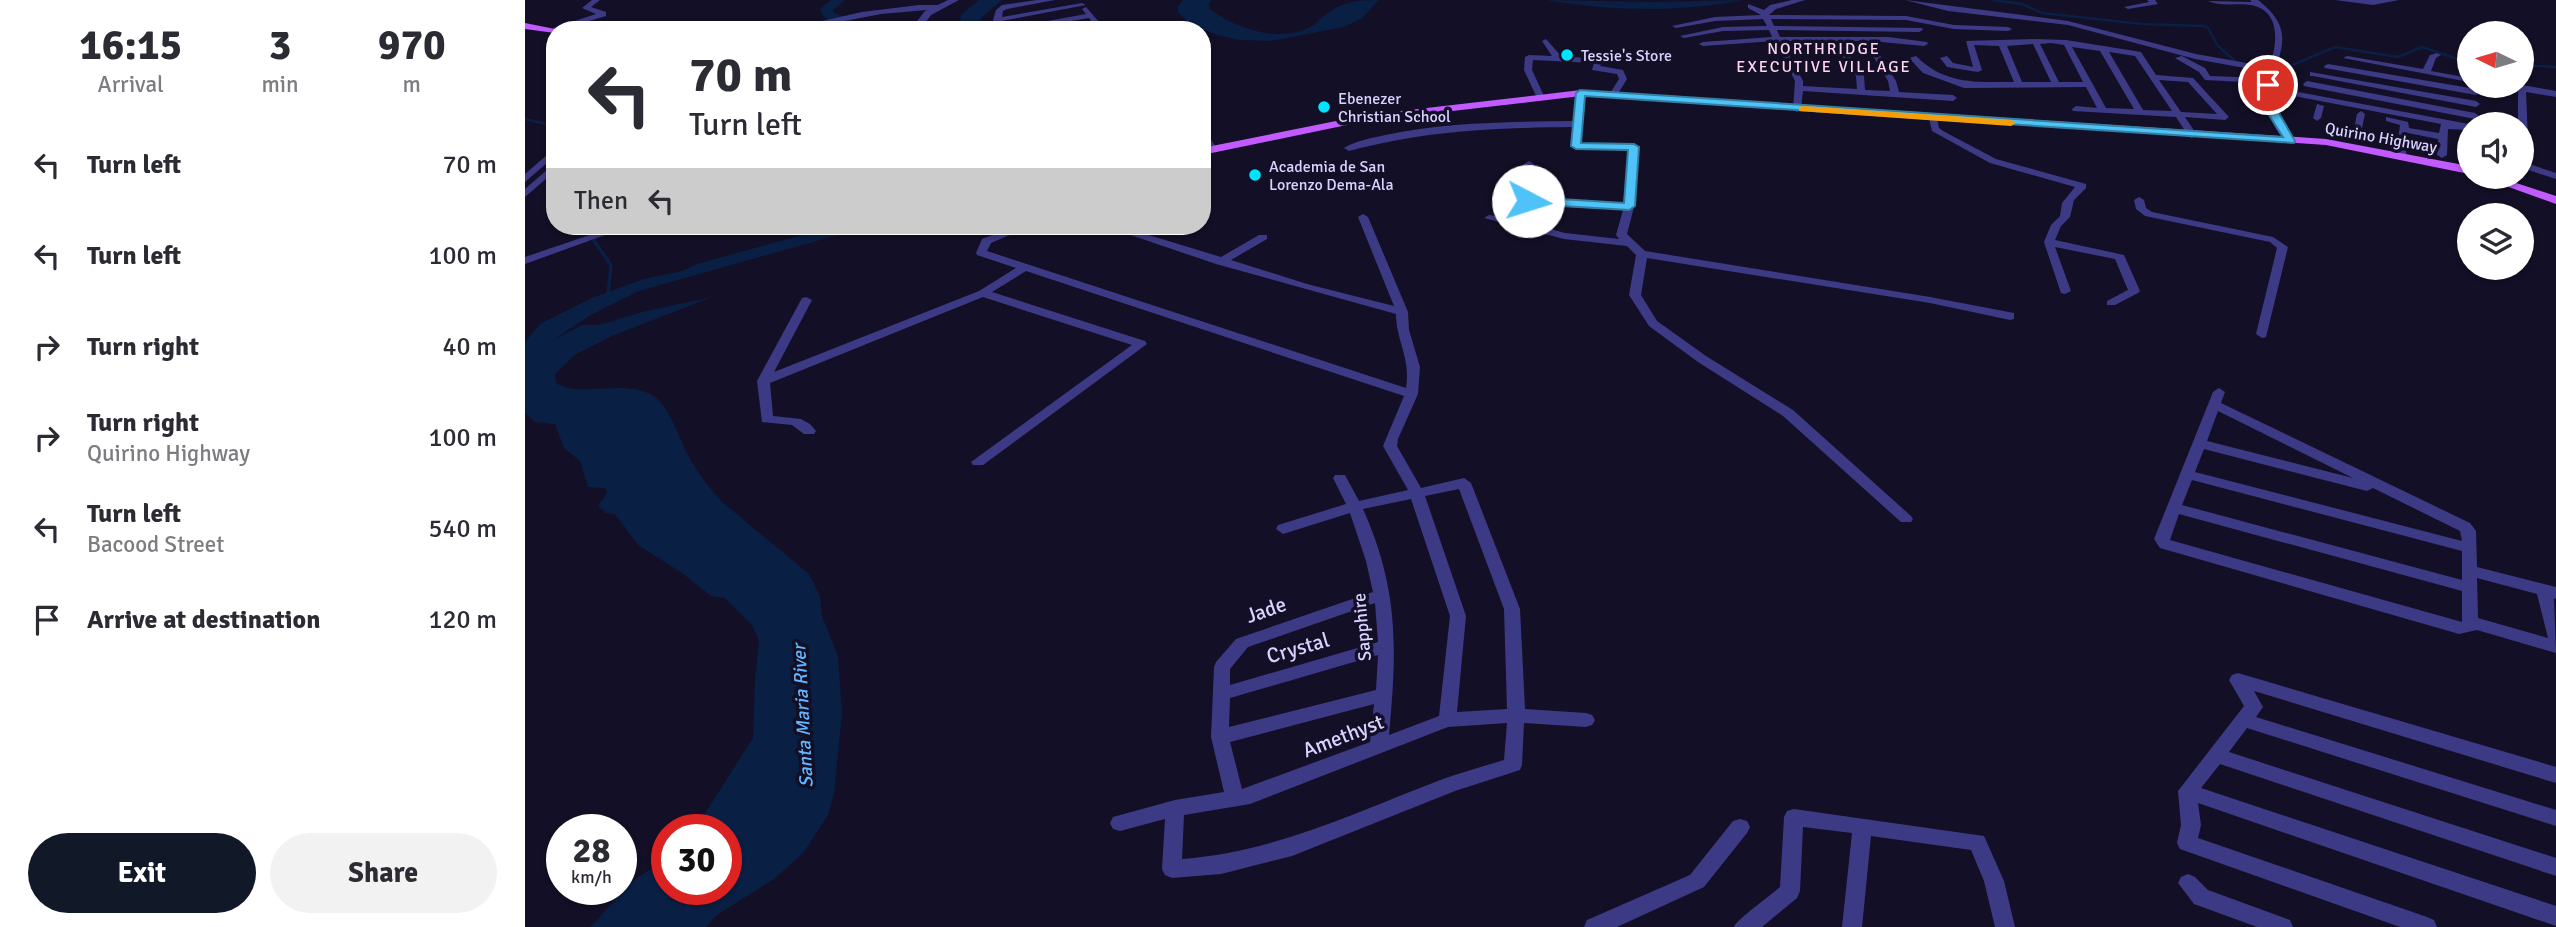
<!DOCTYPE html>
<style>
body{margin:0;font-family:Signika,sans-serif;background:#f2f2f3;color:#2b2b33;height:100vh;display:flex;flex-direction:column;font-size:26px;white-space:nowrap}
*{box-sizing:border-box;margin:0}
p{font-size:23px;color:#7c7c81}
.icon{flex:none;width:38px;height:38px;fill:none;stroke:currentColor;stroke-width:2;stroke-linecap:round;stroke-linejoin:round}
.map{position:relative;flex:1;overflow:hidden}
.drawer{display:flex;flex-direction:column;background:#fff;width:525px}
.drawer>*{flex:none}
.banner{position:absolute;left:21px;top:21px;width:665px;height:214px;border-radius:28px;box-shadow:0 2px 5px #0004;background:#fff;color:#2b2b33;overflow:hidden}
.needle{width:46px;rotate:275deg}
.buttons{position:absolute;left:1932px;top:21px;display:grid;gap:14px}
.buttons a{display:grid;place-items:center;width:77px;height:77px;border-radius:50%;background:#fff;box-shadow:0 2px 5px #0004;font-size:35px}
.speed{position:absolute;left:21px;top:814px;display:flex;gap:14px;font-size:35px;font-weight:700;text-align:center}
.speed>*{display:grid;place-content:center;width:91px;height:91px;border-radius:50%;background:#fff;box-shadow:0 2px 5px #0004;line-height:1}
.speed small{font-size:18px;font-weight:400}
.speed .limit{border:10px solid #d22;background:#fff;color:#111}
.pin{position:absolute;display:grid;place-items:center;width:60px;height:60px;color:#fff;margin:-30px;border:4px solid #fff;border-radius:50%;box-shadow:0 2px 7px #0007}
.me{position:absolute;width:77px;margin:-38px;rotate:95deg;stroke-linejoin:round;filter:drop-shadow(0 0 5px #0008)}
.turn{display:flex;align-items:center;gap:24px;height:147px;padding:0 28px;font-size:32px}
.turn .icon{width:91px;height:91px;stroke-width:2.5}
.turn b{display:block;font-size:49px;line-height:60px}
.then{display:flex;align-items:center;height:66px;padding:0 28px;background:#0003;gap:14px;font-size:26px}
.eta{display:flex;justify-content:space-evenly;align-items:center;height:119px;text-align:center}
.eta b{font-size:42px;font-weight:800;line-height:49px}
.action{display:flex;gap:14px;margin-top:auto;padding:14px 28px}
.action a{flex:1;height:80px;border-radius:42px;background:#111827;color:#fff;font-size:28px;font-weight:800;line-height:80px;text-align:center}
.action a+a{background:#f2f2f3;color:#2b2b33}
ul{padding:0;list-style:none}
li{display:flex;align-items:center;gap:21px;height:91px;padding:0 28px}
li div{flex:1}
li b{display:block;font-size:26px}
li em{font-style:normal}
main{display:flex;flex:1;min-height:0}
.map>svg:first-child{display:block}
.water{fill:#0a1f44}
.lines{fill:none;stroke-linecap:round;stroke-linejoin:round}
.stream-far1{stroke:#0a1f44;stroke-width:2.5}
.stream{stroke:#0a1f44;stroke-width:3.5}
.river{fill:#0a1f44;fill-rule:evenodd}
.minor{fill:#3d3a85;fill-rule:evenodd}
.tertiary{fill:#3d3a85;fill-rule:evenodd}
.primary{fill:#c25bff;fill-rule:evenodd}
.route{fill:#4fc3f7;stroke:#337fa1;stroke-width:2}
.slow{fill:#f59e0b}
.poi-dot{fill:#00e5ff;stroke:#130f26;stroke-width:2.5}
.labels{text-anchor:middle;stroke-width:7;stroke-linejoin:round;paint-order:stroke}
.far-neighbourhood-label{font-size:16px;letter-spacing:2px;fill:#ffd6f0;stroke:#130f26}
.far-poi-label{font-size:16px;fill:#d9d4ff;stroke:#130f26;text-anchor:start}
.far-street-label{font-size:16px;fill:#d9d4ff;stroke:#130f26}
.street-label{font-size:18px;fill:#d9d4ff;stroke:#130f26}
.water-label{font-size:19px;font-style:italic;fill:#62b6ff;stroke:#130f26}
.near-street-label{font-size:21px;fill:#d9d4ff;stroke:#130f26}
</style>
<main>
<section class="drawer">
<div class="eta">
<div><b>16:15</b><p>Arrival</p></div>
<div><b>3</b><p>min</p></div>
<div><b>970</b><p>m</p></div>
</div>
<ul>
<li><svg class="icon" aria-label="left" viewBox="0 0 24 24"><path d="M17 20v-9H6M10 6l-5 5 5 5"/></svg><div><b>Turn left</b></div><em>70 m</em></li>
<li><svg class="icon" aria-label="left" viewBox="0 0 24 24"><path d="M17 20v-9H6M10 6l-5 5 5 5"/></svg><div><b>Turn left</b></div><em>100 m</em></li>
<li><svg class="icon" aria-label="right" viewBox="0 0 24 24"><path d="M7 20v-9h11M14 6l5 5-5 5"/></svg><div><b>Turn right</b></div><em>40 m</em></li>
<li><svg class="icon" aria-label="right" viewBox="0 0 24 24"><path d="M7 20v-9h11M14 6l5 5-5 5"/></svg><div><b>Turn right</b><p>Quirino Highway</p></div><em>100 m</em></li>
<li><svg class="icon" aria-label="left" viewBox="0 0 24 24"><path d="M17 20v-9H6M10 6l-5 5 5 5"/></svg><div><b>Turn left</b><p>Bacood Street</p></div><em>540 m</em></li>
<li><svg class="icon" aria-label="arrive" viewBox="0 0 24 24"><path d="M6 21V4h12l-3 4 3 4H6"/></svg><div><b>Arrive at destination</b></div><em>120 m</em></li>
</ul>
<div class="action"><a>Exit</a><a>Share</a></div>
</section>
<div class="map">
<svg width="2031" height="927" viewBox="0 0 2031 927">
<rect width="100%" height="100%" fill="#130f26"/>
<path class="water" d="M477,0L456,18L455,30H434L436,15L454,0Z
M658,0H687L684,3L685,9C711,29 755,44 787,26C792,24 791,22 795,19C816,2 828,0 854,0L837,18L819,27L746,41L715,40L692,35L664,23L653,12V6Z
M1021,0L1128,2L1218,0C1154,13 1085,11 1021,0Z
M299,226H345L114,291L64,316L28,340L57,325H74L117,312L187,297L87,336L51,354L30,374L31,383C57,399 101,377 130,397C146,408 156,445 167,462C175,476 185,489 196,501L284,574L295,596L297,616L313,656L317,714L309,793L303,815L279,852L249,879L192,915L181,927H65C94,900 101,875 142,864V889H201V830L170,829L228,738L230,678L234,641L227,625L200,598L186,596L157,573L113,545L90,514L81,513L73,506L82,493L80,488L63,487L55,461L39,448L30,424L10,422L0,413V342L15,324L67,298L118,279L157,271L172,264L291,231Z"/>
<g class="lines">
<path class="stream-far1" d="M1468,0L1497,4L1517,13L1617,24L1679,26L1683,28L1693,46L1711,62
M1997,65L2031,67
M1747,67L1765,66L1810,47L1873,57L1897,47L1944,63
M0,119L30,126"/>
<path class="stream" d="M71,226L69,241L86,265L83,295"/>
<path class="river" d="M306,0H320L308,10L309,13L329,21L334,30C321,30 299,23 295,9Z"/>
<path class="minor" d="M67,0H75L66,7L81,12V16L28,32V28L71,14L57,8Z
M512,0H530L482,9L478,11L477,17L557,3L561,5L477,21L479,25L475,27L468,20L471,10L477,5Z
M1267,0H1280L1251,9L1244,15L1381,16L1429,25L1483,27L1487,29L1483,31L1429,29L1381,20L1246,19L1249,26L1397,28L1398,30L1394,32L1252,30L1255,37H1363L1402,42L1403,44L1399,46L1346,41L1371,81L1374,92L1428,95L1432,98L1428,101L1278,91L1276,109L1272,112L1268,109L1270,81L1250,41L1178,46L1174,44L1178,42L1247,37L1244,30L1198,31L1159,38L1155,36L1198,27L1242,26L1238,19L1190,21L1151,28L1147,26L1190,17L1236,15L1223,8V4L1239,10L1245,5ZM1257,41H1307L1331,76L1332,89L1278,86V81ZM1315,41H1339L1363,81L1365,91L1340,90L1339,76Z
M1380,0L1543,21L1671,54L1744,67C1751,49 1757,17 1733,7C1718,1 1698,8 1683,1L1727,2L1725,0H1733C1772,31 1754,48 1747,87L1944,124V130L1923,129L1922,155L1917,158L1912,155L1913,139L1883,133L1881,155L1876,158L1871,155L1875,125L1861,121V117L1883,122L1884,128L1914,133L1916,124L1748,92L1754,115L1770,141L1765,144C1748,134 1739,103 1739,83L1680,80L1674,72L1650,58L1657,56L1680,68L1685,76L1740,78L1742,72L1670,59L1543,25L1423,11Z
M1622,0H1630L1633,4L1603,9L1599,7L1624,2Z
M1810,0H1874L1848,5Z
M394,5H413L417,7L413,9L356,14L273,30H257L337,12Z
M561,7L581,30H550L569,25L564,18L493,30H473L561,14L557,9Z
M1021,39L1036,56L1074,59L1078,61L1075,66L1098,70L1102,79L1091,97L1084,95L1094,79L1092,74L1067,70L1069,63L1008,60L1007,70L1019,96L1012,98L999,70L1000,57L1004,55L1027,56L1017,41Z
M1510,39L1541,40L1616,52L1631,75L1668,78L1704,117L1700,120L1660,117L1672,135L1667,138L1664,137L1651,117L1548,111L1547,109L1551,106L1572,108L1561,87L1439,88L1398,73L1384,58L1391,56C1420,85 1451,82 1489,82L1474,46L1449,45L1457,70L1453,72L1422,67L1415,58L1422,56L1428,63L1448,67L1441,41ZM1526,43L1539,45L1558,82H1534L1515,44ZM1508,44L1526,82H1497L1482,46ZM1547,47L1575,51L1609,109L1581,108ZM1584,52L1610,56L1647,111L1618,110ZM1634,80L1663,82L1692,114L1656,112Z
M1912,53L1916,55L1911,58L1906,71L1944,78V82L1818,58L1822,56L1898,69L1905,55Z
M1803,64L1951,89L1955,92L1951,95L1800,68L1799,66Z
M1785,72L1951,101L1955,104L1951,107L1788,76H1785Z
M1782,81L1950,113L1954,116L1950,119L1779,86L1778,84Z
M1997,85L2031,91V97L2001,92L2004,164L2031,173V179L1997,168V124H1993V90L1978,86Z
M1056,90L1060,93L1056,143L1109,144L1114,147L1109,207L1102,234L1120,251L1405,297L1489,313V319L1485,320L1405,303L1122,258L1116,295L1132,321L1181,356L1268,410L1386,516L1388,519L1386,522H1376L1258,416L1173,362L1124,326L1104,295L1111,255L1102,246L1039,239L959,218L964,215L984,218L998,202L999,164L1004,161L1009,164L1008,199L1099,204L1104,150L1048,148V127C969,128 901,130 824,151L819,148C830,141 847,138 860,135C922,122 986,122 1049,121L1052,93ZM1006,205L1098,210L1091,235L1094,239L1040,233L994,220Z
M1792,104L1799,106L1796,118L1792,121L1788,118Z
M1836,111L1840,114L1835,137L1827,139L1832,114Z
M1408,115L1412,118L1414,128L1418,131L1471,159L1561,184V188L1549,200L1545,217L1536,226L1530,240L1599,255L1615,291L1613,293L1590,305H1582V301L1603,290L1590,259L1530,247L1546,291L1540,294L1536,293L1519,242L1526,225L1535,216L1537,203L1550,187L1465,163L1407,131L1404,118Z
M677,130L680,131L693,150L691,152L683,150L677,141Z
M30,148V156L0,182V174Z
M30,163V171L0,197V189Z
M1614,197L1619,200L1621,208L1627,212L1748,237L1763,247L1741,337L1737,338L1731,334L1752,248L1745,242L1620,216L1611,209L1609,200Z
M838,214L843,217L883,312L884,330L895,367L893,394L873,439L872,446L896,488L939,478L946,483L995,609L1000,709L1061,713L1067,715L1070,720L1067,725L1061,727L999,723L997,765L995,770L930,791L767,856L696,874L647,878L640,875L637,869L640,819L595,831L588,829L585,823L588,817L650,800L699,792L686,737L689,667L691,662L711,639L848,592L841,561L825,513L758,534L751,529L753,525L821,504L808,478L810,475H820L834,501L883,490L858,446L879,396L501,271L467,292L620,341L622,344L458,465H448L446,462L607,345L458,297L245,383L248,416L276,419L285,424L291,431L289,434H279L267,425L237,422L232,381L277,298L281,297L287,300L249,372L454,291L491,268L452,255L451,253L457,239L491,226H505L466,243L462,251L881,388C886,357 871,341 871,314L691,264L579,226H594L696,257L734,235H742V239L706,260L782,284L869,306L833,217ZM934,489L979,609L982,709L932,712L941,616L900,496ZM886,499L925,616L914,716L864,735C872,649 874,590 838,509ZM850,603L853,642L705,685V669L723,647ZM853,655L851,690L704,727L705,698ZM849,704L845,742L717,789L705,742ZM982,723L979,760C959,766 938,772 918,779C831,812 751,852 657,859L659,815L725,804L923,727Z
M91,226H105L0,264V257Z
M1694,388L1700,392L1696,403L1945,523L1951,531L1952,567L2031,587V599L2029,598L2031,653L1952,630L1934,634L1635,548L1629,539L1688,392ZM1693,411L1828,478L1682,441ZM1679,449L1842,491L1848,488L1935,531L1937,541L1670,472ZM1667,480L1937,551V580L1657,505ZM1654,514L1937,591V622L1645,540ZM1952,578L2012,594L2023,638L1953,618Z
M1713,673L2031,767V783L1729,691L1738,707L1731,717L2031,810V826L1722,728L1704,752L2031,858V876L1695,764L1676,788L2031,906V926L1673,803L1676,825L1673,838L1902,917L1909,920L1912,927H1875L1655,849L1652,843L1656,825L1653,791L1719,706L1704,680L1707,675Z
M1269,809L1459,836L1479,881L1490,927H1470L1459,881L1446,850L1346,836L1337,927H1317L1327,833L1278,827L1275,891L1272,898L1237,927H1209C1212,919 1245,896 1255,887L1259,817L1262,811Z
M1215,819L1222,821L1225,827L1222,833L1179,887L1092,927H1059L1062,920L1165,875L1208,821Z
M1663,874L1670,877L1683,890L1765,920L1768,927H1732L1669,904L1653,883L1656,877Z"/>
<path class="tertiary" d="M423,0H434L406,15L395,30H385L400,11Z"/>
<path class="primary" d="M0,23L35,30H30V33L0,29Z
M1056,90L1801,139L1944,166V174L1801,145L1056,96L841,121L677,155V148L841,115Z
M1956,177H1973L2031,196V204Z"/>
</g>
<path class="route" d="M1743,82L1748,85L1755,115L1770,141L1769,143L1060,96L1056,143L1109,144L1114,147L1110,206L1104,210L1003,204L997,201L1003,197L1099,203L1103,150L1051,149L1046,146L1051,93L1055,90L1758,137L1744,115L1738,85Z"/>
<path class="slow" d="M1278,106L1486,120L1491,123L1486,126L1274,111V107Z"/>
<g class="poi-dot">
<circle cx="1042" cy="55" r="7"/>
<circle cx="799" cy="107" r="7"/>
<circle cx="730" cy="175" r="7"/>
</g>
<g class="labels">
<g class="far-neighbourhood-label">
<text x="1299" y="54">NORTHRIDGE<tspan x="1299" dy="18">EXECUTIVE VILLAGE</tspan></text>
</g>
<g class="far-poi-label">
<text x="1056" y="61">Tessie's Store</text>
<text x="813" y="104">Ebenezer<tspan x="813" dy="18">Christian School</tspan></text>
<text x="744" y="172">Academia de San<tspan x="744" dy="18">Lorenzo Dema-Ala</tspan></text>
</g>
<g class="far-street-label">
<text transform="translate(1856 137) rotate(10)" y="6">Quirino Highway</text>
</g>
<g class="street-label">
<text transform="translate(837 627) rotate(-95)" y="6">Sapphire</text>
</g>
<g class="water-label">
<text transform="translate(277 716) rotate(-93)" y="7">Santa Maria River</text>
</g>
<g class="near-street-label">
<text transform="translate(741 610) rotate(-19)" y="7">Jade</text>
<text transform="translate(773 648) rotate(-16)" y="7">Crystal</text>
<text transform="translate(818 736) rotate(-21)" y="7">Amethyst</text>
</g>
</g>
</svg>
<div class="buttons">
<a><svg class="needle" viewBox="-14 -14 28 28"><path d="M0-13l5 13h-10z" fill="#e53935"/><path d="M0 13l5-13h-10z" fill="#7c7c81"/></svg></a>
<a><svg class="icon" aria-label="sound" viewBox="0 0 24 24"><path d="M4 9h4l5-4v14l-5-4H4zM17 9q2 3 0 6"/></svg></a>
<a><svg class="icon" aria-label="layers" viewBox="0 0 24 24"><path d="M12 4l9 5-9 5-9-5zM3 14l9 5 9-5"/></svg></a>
</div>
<div class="speed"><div>28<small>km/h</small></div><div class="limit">30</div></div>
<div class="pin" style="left:1743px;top:85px;background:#d93025"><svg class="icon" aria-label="arrive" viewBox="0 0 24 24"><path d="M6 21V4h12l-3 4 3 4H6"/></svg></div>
<svg class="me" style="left:1003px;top:201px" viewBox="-20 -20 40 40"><circle r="19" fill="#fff"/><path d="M0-13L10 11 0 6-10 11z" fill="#4fc3f7"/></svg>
<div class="banner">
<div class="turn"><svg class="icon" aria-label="left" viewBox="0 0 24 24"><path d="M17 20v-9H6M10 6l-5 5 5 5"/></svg><div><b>70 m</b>Turn left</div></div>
<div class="then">Then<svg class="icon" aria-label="left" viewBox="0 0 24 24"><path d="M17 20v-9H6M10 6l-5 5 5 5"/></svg></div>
</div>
</div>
</main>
